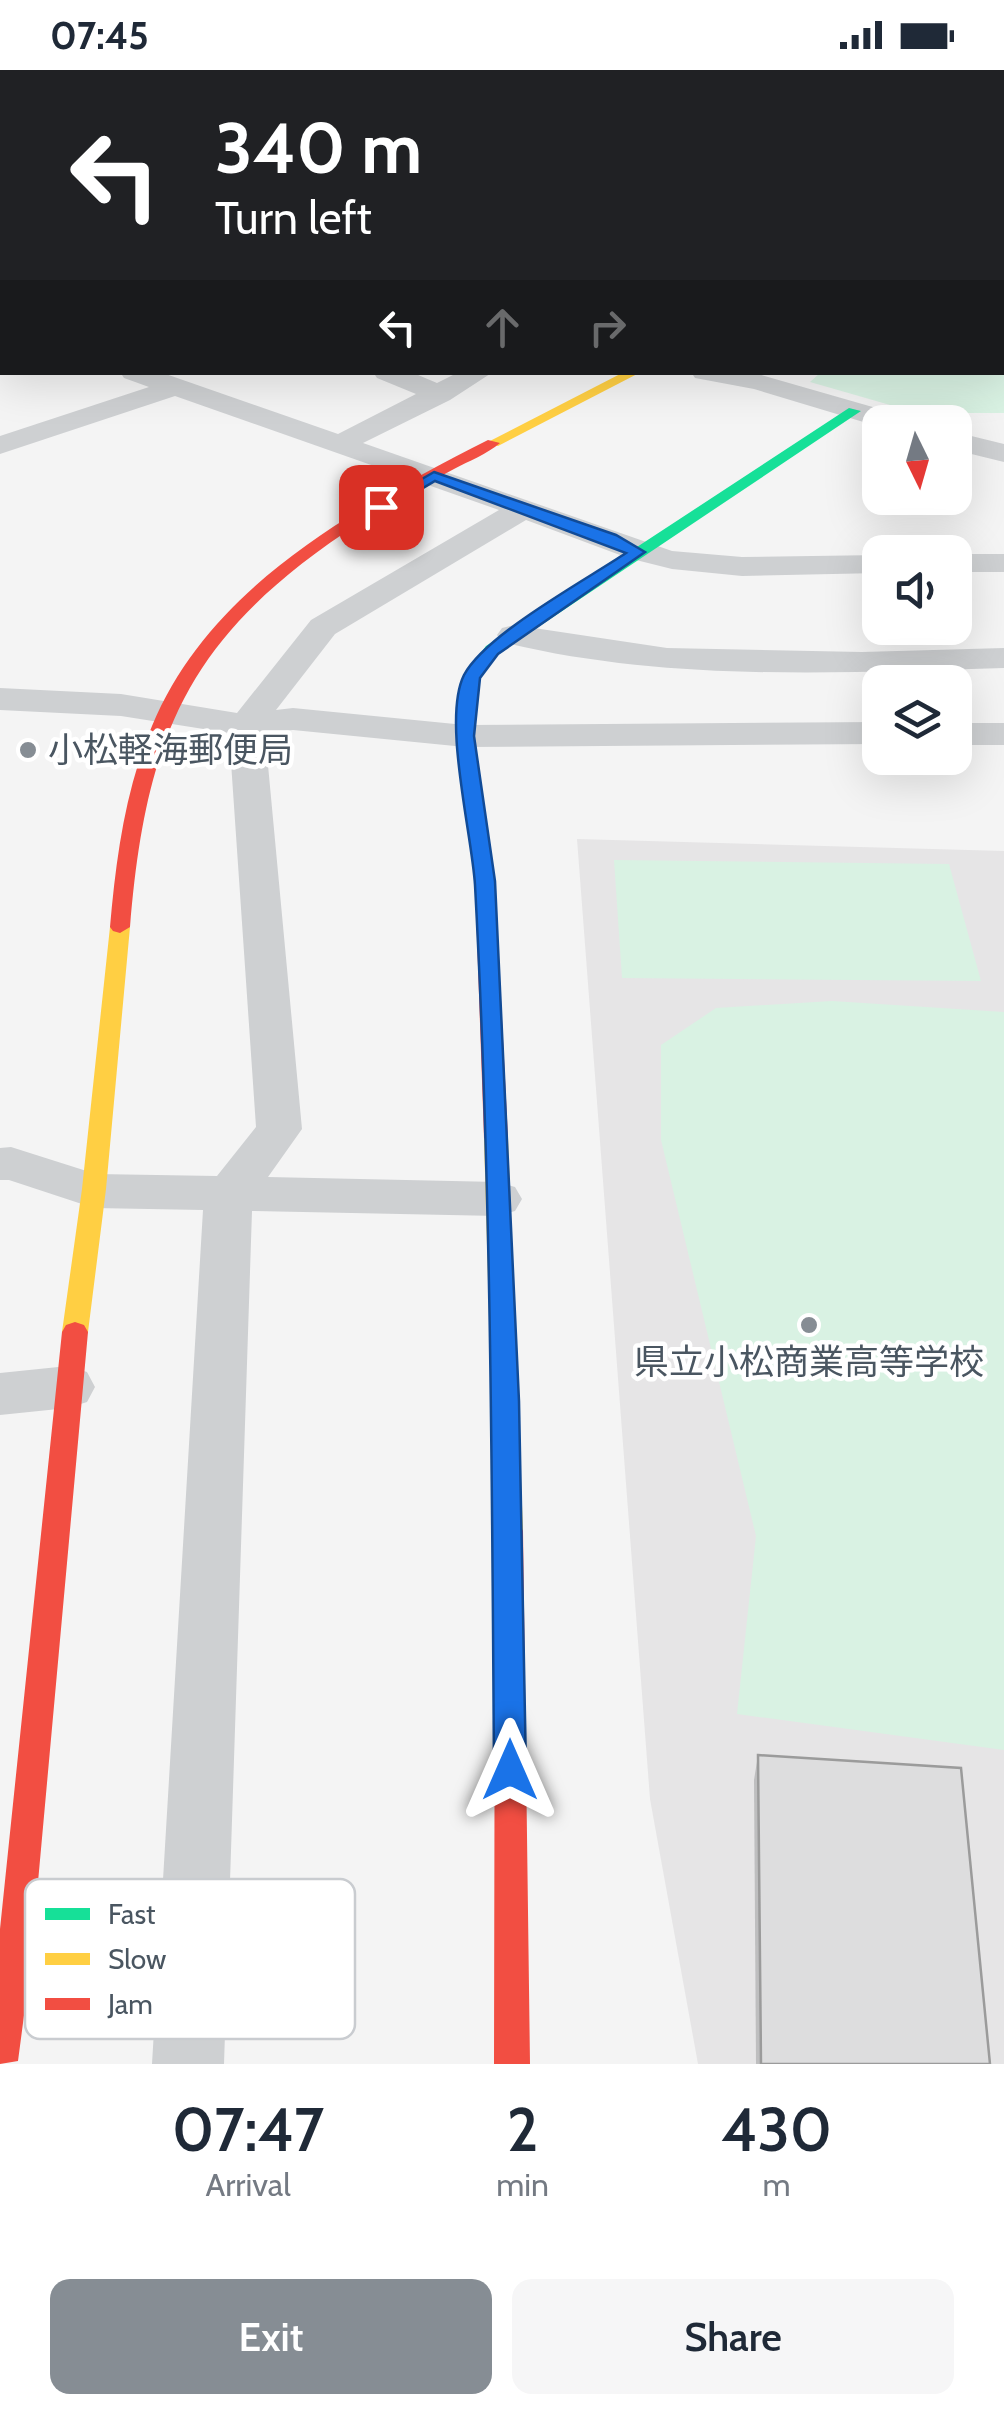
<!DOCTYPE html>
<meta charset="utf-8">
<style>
body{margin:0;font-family:Cabin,"Noto Sans JP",sans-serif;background:#f6f6f7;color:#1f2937;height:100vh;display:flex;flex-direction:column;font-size:38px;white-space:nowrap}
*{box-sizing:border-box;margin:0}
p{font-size:32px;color:#747a83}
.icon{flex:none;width:55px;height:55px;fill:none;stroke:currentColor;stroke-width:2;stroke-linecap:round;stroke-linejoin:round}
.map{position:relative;height:1994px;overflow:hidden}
.panel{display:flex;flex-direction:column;background:#fff;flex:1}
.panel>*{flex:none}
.guide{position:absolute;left:0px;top:0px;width:1005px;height:305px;box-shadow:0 10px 40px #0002;background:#202124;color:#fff;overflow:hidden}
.needle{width:65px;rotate:175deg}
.controls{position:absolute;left:862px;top:335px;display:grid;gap:20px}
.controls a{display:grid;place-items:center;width:110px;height:110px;border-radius:20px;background:#fff;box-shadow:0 10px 40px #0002;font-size:50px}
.pin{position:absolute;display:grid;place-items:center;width:85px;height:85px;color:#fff;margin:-42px;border-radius:20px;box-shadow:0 5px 15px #0006}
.me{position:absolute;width:110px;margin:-55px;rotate:0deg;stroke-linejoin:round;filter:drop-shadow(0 0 8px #0008)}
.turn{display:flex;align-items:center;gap:35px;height:210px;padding:0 50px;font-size:45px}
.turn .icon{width:130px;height:130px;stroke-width:2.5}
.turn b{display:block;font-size:70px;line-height:85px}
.lanes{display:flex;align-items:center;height:95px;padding:0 50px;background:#0003;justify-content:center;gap:50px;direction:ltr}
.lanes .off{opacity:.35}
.eta{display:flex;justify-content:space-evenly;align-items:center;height:170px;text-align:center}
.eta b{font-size:60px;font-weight:600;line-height:70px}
.action{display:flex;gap:20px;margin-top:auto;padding:20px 50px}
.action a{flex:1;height:115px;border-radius:20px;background:#868d94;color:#fff;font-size:40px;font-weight:600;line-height:115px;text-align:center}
.action a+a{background:#f6f6f7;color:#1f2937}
.status{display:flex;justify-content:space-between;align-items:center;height:70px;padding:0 50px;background:#fff;direction:ltr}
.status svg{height:28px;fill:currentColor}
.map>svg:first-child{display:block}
.education{fill:#e6e5e6}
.green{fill:#d9f2e3}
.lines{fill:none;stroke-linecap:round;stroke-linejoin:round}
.street{fill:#ced0d2;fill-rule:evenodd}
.fast{fill:#16e098;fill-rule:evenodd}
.slow{fill:#ffcf43;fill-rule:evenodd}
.jam{fill:#f24e42;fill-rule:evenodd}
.wall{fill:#bebebf}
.building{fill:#ddddde;stroke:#9b9b9b;stroke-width:2.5}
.route{fill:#1a73e8;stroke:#114b97;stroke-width:2.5}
.poi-dot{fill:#868d94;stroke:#fff;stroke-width:4}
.labels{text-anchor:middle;stroke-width:9;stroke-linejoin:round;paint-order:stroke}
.poi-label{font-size:35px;fill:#4a5661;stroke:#fff;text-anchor:start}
.key{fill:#fff;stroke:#c9ccd0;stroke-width:2.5}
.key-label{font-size:28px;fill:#4a5661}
</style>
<div class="status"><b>07:45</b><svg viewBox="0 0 49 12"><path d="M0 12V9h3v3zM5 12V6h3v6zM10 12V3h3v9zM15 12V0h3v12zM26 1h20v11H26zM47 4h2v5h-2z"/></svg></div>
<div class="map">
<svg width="1004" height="1994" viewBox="0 0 1004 1994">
<rect width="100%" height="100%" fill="#f4f4f4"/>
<path class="education" d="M577,769L1004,781V1994H698L650,1729Z"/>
<path class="green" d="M786,0H1004V343H918L810,312L820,303L1002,302V2Z
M614,790L949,794L981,911L622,908Z
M832,931L1004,942V1680L737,1644L756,1466L661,1070V975L716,938Z"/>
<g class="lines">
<path class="street" d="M505,0H542L543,2H506Z
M0,127L2,128V144L0,143Z
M0,188H2V202H0Z
M0,249L2,250V266L0,265Z
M120,302H160L338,364L416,324L377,308L373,302H411L437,313L459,302H493L450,330L363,373L672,481L742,487L880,485V503L742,506L672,499L628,488L526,450L335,564L276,640L293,638L465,655L880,652V674L465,677L293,660L265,663L302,1059L268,1107L498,1112L515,1117L522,1129L515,1141L498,1146L252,1141L224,1994H152L203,1140L94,1138L9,1110H0V1078L11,1077L96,1104L217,1106L256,1057L229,663L121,646L0,640V618L121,624L237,643L311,550L499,440L175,326L0,384V366L149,317L124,308Z
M691,302L758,304L904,346L908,352H880V357L754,319L695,308Z
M955,362L1004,374V392L955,380Z
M955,484H1004V502H955Z
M514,555L667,578L862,582L1004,578V598C838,603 665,612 502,572L497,565L502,558Z
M955,653H1004V675H955Z
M68,1296L87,1302L95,1317L87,1332L68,1338L0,1345V1303Z"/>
<path class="fast" d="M849,338L861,341L498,584L486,600H474L471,596L486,576Z"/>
<path class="slow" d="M624,302H641L498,376L486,373Z
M120,851L130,857L106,1119L88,1262L84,1269L75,1272L66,1269L62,1262L82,1119L110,857Z
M496,1060L508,1068L523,1461L519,1469L509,1473L499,1469L495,1461L484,1068Z"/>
<path class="jam" d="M0,52H2V58H0Z
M0,151H2V157H0Z
M488,370L500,373C487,384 469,391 454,399C422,416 391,433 361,452C191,562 146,660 130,857L120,863L113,861L110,857C116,789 125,720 152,656C211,514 359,436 488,370Z
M480,591L489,596L480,608L474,666L495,811L508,1068L496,1076L484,1068L475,811L456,666L462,608L474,592Z
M75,1252L84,1255L88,1262L30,1900L18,1991L0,1994V1859L62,1262L66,1255Z
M509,1449L519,1453L523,1461L530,1994H494L495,1461L499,1453Z"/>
</g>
<path class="wall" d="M758,1685L990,1994H756L754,1710Z"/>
<path class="building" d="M758,1685L961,1698L990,1994H761Z"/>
<path class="route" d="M434,402L616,465L645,482L498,584L480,608L474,666L495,811L519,1331L526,1700L521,1711L510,1715L499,1711L494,1700C492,1405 491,1110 475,815C472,764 442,649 464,605C486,564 584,511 626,483L435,411L386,440L373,437Z"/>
<g class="poi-dot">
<circle cx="28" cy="680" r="10"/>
<circle cx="809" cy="1255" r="10"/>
</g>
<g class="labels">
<g class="poi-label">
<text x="48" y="692">小松軽海郵便局</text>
<text x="809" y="1304" text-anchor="middle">県立小松商業高等学校</text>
</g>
</g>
<rect x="25" y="1809" width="330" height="160" rx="15" class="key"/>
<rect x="45" y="1838" width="45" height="12" fill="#16e098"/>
<rect x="45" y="1883" width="45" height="12" fill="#ffcf43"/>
<rect x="45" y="1928" width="45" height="12" fill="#f24e42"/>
<g class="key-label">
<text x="108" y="1854">Fast</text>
<text x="108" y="1899">Slow</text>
<text x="108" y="1944">Jam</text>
</g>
</svg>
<div class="controls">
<a><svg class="needle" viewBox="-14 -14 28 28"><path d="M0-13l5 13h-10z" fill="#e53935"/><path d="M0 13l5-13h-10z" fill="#747a83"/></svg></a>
<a><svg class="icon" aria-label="sound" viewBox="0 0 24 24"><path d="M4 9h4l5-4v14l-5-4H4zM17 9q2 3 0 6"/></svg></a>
<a><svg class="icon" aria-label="layers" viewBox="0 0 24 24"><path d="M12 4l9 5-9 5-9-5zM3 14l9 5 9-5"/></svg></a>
</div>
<div class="pin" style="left:381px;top:437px;background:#d93025"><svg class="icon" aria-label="arrive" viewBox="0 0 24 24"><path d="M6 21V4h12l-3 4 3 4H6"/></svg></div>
<svg class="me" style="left:510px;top:1700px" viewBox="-20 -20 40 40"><path d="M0-17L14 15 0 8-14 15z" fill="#1a73e8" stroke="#fff" stroke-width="4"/></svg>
<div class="guide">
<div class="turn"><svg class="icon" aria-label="left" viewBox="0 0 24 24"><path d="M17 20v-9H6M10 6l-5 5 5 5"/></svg><div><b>340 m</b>Turn left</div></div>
<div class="lanes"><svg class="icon" aria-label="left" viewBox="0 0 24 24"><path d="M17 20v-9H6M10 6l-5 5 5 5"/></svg><svg class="icon off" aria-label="ahead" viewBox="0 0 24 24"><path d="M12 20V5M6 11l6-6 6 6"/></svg><svg class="icon off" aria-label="right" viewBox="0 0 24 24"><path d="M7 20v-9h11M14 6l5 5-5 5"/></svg></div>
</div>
</div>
<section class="panel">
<div class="eta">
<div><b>07:47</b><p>Arrival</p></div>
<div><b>2</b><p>min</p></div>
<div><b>430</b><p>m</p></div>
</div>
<div class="action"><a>Exit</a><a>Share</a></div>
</section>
